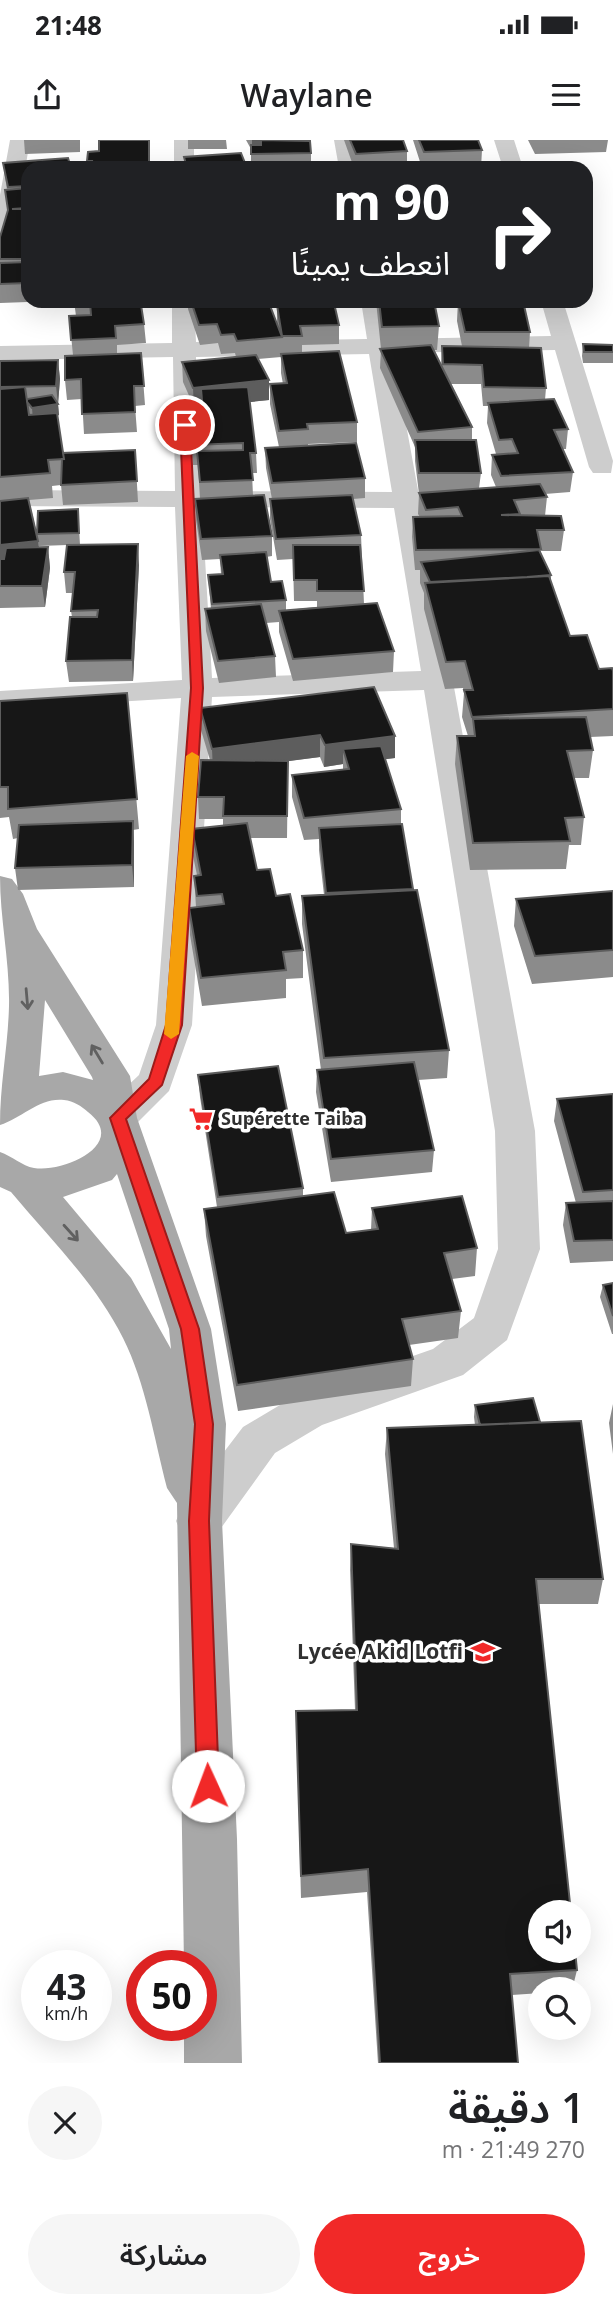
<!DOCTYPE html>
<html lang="ar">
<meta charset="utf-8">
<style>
body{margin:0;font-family:"Open Sans","Noto Sans Arabic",sans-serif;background:#f6f6f6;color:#202124;direction:rtl;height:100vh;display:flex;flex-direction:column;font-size:26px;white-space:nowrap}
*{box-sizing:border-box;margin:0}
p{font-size:23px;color:#757577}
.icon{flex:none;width:38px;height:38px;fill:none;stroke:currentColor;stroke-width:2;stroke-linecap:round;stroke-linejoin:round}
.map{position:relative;height:1923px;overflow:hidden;direction:ltr}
.details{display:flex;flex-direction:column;background:#fff;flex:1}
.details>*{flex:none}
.guide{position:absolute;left:21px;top:21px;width:572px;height:147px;border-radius:21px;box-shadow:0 7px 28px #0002;direction:rtl;background:#202124;color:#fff;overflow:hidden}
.fabs{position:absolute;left:528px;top:1760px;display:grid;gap:14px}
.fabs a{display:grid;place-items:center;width:63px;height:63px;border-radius:50%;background:#fff;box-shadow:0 7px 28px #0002;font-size:35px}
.speed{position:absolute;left:21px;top:1810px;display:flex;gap:14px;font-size:35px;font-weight:700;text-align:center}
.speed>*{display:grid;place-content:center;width:91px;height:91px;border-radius:50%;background:#fff;box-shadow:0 7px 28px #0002;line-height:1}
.speed small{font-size:18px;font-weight:400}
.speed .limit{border:10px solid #d22;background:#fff;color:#111}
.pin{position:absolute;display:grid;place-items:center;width:60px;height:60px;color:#fff;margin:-30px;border:4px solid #fff;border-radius:50%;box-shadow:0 2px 7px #0007}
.me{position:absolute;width:77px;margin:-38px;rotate:358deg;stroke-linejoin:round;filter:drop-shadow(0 0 5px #0008)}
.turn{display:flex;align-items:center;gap:24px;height:147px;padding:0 28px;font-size:32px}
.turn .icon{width:91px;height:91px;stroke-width:2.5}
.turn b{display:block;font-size:49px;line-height:60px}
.round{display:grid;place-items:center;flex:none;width:74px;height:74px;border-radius:37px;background:#f6f6f6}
.overview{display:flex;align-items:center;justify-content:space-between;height:119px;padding:0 28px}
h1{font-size:42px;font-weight:600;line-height:52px}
.button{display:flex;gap:14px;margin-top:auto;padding:14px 28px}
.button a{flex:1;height:80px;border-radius:42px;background:#f12928;color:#fff;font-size:28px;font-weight:600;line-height:80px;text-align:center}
.button a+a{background:#f6f6f6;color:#202124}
.status{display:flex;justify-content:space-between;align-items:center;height:49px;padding:0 35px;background:#fff;direction:ltr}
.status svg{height:19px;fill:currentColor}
header{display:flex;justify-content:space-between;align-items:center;height:91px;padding:0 28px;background:#fff;font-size:32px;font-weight:600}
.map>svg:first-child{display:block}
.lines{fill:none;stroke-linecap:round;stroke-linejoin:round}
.minor{fill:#cdcdcd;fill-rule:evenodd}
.major{fill:#a8a8a8;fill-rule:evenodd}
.wall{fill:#8b8b8b;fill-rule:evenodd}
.shaded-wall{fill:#5d5d5d}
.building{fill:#171717;stroke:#5d5d5d;stroke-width:2}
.oneway{stroke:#606060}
.route{fill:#f12928;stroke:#9d1b1a;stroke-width:2}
.slow{fill:#f59e0b}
.labels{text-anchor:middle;stroke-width:7;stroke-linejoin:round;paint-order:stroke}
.poi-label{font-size:18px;font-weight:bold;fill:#303030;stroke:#fff;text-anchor:start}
.near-poi-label{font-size:21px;font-weight:bold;fill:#303030;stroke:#fff;text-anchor:end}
</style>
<div class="status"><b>21:48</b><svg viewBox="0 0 49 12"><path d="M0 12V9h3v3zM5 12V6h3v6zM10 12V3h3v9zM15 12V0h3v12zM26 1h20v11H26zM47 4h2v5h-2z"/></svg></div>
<header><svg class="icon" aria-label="menu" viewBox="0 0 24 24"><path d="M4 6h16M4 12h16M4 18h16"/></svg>Waylane<svg class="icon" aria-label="share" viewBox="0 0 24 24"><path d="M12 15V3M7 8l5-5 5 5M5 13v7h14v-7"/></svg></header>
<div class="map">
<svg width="613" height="1923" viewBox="0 0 613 1923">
<rect width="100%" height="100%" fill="#fff"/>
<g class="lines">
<path class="minor" d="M10,0H30L11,114L0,121V55Z
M174,0H194V28H174Z
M334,0H354L359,28H339Z
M494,0H514L523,28H503Z
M172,161H194L196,202L367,199L361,161H383L390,199L551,196L541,161H563L613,321L611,333H593L589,327L555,210L393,213L535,991L540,1109L507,1200L463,1235L322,1285L275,1313L216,1395L199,1401L182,1395L176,1381L182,1367L243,1287L290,1259L433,1209L474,1178L498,1109L495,991L424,550L212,557L192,885L169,951L132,988L118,992L104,988L99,978L104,968L139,935L156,885L181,558L0,569V551L182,540L175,367L0,366V350L175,351L173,217L0,220V206L172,203ZM369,214L392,352L201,351L196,217ZM202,367L394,368L421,531L212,538Z"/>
<path class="major" d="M0,736L12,739L23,754L37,789L130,936L137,978L211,1189L226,1284L222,1381L237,1699L242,1923H184V1885H201V1825H184L177,1363L167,1348C154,1298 146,1244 123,1198C95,1142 50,1099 11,1052L0,1047V1012C12,1016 22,1026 34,1028C64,1033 129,1004 88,972C81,966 74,961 64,960C40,957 22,978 0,985C0,943 8,907 9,866C10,822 0,780 0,736ZM45,860L92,937L93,940L63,932L39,936ZM117,1034L169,1189L171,1209L131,1138L63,1057L112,1040Z"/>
</g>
<path class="wall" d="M24,0H80V12L25,14Z
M99,0H150V28H88L87,21L99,11Z
M188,0H226L227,9H188Z
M246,0H308L311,13V24L313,28H251V9Z
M344,0H403L407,11V28H354Z
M413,0H478L482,10L481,28H422Z
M528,0H608L606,12L535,14Z
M3,23L28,28V161H55L0,163V97L8,73L5,50H7Z
M74,161L128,165L144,184L146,203L117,205V214L141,213L145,265L135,266L137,292L84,294L82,259L67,260L65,240L73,215L69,176H76Z
M188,161H259L277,185V165H278V161L330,163L339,185V204L302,205V213L357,282V302L308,304V305L365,338V358L353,359L361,395L364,464L394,511L393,532L293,541L279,492V482L266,483L275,516L276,537L219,543L206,491L205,469H211L208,435L221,434L220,419L202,420L196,380L195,359H200L198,325H193L188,260H191L183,242L182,222L236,217L235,213L221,214L218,203L200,205L188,169ZM281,217V233L283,244H270V264L279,307L265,308L266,328L272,359H270V379L277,420L293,419L294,461H317V467L286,470V460L271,442L266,417L272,416V396L253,356L252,333H257L256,313L250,262L269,260V240L258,219Z
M376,161H434L439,186L437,210H433L441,226L442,206H462L457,181L458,161H526L525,170L530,192L529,208L546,248L545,260L568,289L566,309H562L573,332L570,352L545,354L547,357L545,376L564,390L561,411H541V413L551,435V442L570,496L599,529L613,531V596L590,597L593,610L589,638H574L584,677L581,705H569L566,729L470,730L455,624L457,596H468L462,577L464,553L463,548L445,549L424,469V453L420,443V430H415L412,397L413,377H420L418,374L419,354L415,321V307L380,228L381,209ZM450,244H481L483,266H488L487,283L496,314L492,315L491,335L496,347L479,348L481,333L472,300V287Z
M583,204L613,205V223H583L582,216Z
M58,220L60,239L58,264L59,275L57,276L63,313L135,310L138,362L63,365L61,345L52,346L53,358L29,360L37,394L78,369L80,405L139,425L133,541L69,542L66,521L72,477L71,471L73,453H66L64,432L67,405L39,406V407H48L50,428L45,467L0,468V221Z
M127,553L139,689L133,690L134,703V747L18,750L15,728L18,698L13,699L9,677L0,678V561Z
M200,568L395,596V618L385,619L401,669V684H402L413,750L449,910L447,938L418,940L434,1010L432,1032L331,1042L316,952L317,930H321L302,784V756L324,755L319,710V699L304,700L292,657V635L343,630V624L324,627L320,617L288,621L287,698H250L257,730L276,756L303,810V838L286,839V858L202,866L190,795L189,768L196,767L194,736L197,735L193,716L192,689L223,686V679H199L198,657L210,620L201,590Z
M613,751V837L532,844L514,786L516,759Z
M198,935L303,1048V1056L346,1093L371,1090L372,1068L477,1108L475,1136L452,1139L461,1171L458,1198L409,1205L413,1219L411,1246L238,1271L206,1096L204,1069L217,1067L200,957Z
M613,954V1121L570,1123L563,1085L566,1063H576L554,981L557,959Z
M613,1143V1194H612L600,1157L603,1145Z
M613,1264V1314L609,1283Z
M475,1265L540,1282L603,1439L598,1464H539L577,1830L572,1850H541V1853L512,1855L518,1923H378L367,1752L301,1758L296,1571L355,1570L350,1430L351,1404L394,1408L385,1314L387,1288L475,1285L474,1277Z"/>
<path class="shaded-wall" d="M252,0H260V10H252Z
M58,220L60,239L58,264L59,275L33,280L32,268L58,264L56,246Z
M269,240V260L203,267L201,249L202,267L194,268L193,248Z
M38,401L40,422L0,426V405Z
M138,404L139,425L133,541L132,520Z
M48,407L50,428L45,467L42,446Z
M320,595V617L213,631L212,609Z
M395,596V618L348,624L343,609V624L324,627L325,605Z
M133,681L134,703V747L132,725Z"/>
<path class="building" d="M99,0H149V28H91L92,21H87L88,12L99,11Z
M261,0L310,1L311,13L251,14V5H261Z
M350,0H403L407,11L356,14Z
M419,0H478L482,10L424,12Z
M241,13L247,28H187L184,17Z
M68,18L71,28H28V46L8,47L3,23Z
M312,24L313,28H263L262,27Z
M28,48V68L12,69H28V119H0V97L8,70L5,50Z
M28,122V143L0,144V123Z
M74,161H127L128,165H141L144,184L115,186L116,198L71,200L69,176L91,175L90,162L75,163Z
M191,161H259L260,163H269L282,197L237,201L234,194L221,195L217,184L199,185Z
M278,161H328V163H334L339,185L300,186L302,196H282L277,165L322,164Z
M379,161H434L439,186L382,187Z
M458,161H523L530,192H465Z
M583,204L613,205V212H584Z
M431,205L472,287L418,292L380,209Z
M442,206L541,208L546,248L484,247L482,225L443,224Z
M339,211L357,282L307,284L308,289L279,291L270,244L287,243L281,214Z
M141,213L144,246H134L135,272L82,274L81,239L65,240V216Z
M256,215L269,240L193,248L182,222Z
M58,220L56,246L0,247V221Z
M25,247L29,275L57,273L64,319L48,320L50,333L0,337V249Z
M248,247L256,313H250L253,340L200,342L197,311L243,310V303L192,305L188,260H202L201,249Z
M52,255L58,264L32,268L27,262V259Z
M554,259L568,289L554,290L573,332L501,336L492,315L518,313L512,299L499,300L488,263Z
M415,300H476L481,333H419Z
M356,303L365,338L272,343L265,308Z
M135,310L137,341L61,345L62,319H64L63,313Z
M540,344L547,357L514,360L520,374L501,375L561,376L564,390H537L541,409L416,410L413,377L462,376L458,367L426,370L419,353Z
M264,355L272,396L201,399L195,359Z
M352,355L361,395L276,399L270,359Z
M28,358L38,401L0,405V361Z
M78,369L79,393L37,394L38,371Z
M138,404L132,520L66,521L70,477H97L98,470L71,471L75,432H64L67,405Z
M293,405H360L364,451H317V440H294Z
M48,407L42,446H0V419H4L6,408Z
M539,410L551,435L527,437L430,442L421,422Z
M266,412L271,442L282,441L286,460L212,464L208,435L223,434L220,415Z
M549,436L570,496L587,495L599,529L612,528L613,531V569L472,577L464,550H473L465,521L446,522L425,443Z
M377,463L394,511L293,519L279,471Z
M261,464L275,516L218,521L205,469Z
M374,547L395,596L325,605L320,595L212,609L200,568Z
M127,553L137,659L8,669V647H0V561Z
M586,577L593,610L567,611L584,677L565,678L570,701L473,703L457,596H475L473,579Z
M381,606L401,669L304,678L292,635L349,629L343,609Z
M201,620L288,621L287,676H223L224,657H198Z
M133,681L132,725L15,728L19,685Z
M247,683L257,730L270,729L276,756L290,754L303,810L283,812L286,830L201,838L189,768L224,764L222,754L197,756L194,736L201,735L192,689Z
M402,684L413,749L326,753L319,688Z
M417,750L449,910L324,918L302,756Z
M613,751V810L535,816L516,759Z
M414,922L434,1010L331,1019L317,930Z
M278,926L303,1048L218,1057L198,935Z
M613,954V1050L583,1052L557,959Z
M334,1052L346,1093L378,1089L372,1068L462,1056L477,1108L444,1113L461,1171L402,1179L413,1219L237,1245L204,1069Z
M613,1061V1100L574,1101L566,1063Z
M613,1143V1176L603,1145Z
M533,1258L540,1282L480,1285L475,1265Z
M581,1281L603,1439H536L571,1773H541V1811H575L577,1830L510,1834L518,1923H380L368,1729L301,1736L296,1571L357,1570L351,1404L398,1409L387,1288Z"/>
<defs><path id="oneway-shaft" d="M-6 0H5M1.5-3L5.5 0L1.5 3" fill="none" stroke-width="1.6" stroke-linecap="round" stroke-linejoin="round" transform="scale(1.75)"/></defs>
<g class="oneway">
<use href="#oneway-shaft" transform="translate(27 859) rotate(85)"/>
<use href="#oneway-shaft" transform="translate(97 914) rotate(-121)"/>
<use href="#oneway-shaft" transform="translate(71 1093) rotate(48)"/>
</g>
<path class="route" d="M185,282L190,285L203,548L182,885L162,945L126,979L199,1189L213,1284L209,1381L219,1646L216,1653L208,1656L201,1653L197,1646L189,1381L195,1284L181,1189L110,978L149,939L166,885L191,548L180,285Z"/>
<path class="slow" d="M192,612L199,616L179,894L171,899L164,894L186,616Z"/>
<defs>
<g id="supermarket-bare" transform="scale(1.89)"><path d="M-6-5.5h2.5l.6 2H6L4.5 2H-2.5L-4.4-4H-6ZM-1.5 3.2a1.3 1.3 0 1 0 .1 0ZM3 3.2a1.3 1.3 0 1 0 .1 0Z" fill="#f12928" stroke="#fff" stroke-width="2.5" paint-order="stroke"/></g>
<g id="school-bare" transform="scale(1.89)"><path d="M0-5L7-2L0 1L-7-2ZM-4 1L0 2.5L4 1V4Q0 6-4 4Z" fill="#f12928" stroke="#fff" stroke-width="2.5" paint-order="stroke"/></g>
</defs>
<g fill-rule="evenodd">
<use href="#supermarket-bare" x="201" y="979"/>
<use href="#school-bare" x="483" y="1512"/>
</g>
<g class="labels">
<g class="poi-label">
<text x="221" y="985">Supérette Taiba</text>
</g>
<g class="near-poi-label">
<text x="463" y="1519">Lycée Akid Lotfi</text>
</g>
</g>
</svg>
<div class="fabs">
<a><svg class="icon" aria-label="sound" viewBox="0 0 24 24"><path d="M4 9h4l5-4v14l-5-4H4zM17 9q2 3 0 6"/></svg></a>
<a><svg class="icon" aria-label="search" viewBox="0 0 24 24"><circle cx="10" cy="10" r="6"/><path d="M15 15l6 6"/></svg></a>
</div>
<div class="speed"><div>43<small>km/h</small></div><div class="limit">50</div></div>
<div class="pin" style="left:185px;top:285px;background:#d93025"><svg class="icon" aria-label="arrive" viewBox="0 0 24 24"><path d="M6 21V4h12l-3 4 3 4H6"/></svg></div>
<svg class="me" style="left:208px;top:1646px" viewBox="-20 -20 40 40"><circle r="19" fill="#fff"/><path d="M0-13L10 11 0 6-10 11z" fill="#f12928"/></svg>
<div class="guide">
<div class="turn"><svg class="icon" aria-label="right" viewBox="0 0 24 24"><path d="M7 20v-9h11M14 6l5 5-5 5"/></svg><div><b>90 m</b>انعطف يمينًا</div></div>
</div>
</div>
<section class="details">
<div class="overview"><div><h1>1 دقيقة</h1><p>270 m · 21:49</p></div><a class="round"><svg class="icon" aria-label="close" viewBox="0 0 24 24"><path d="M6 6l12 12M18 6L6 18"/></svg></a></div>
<div class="button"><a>خروج</a><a>مشاركة</a></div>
</section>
